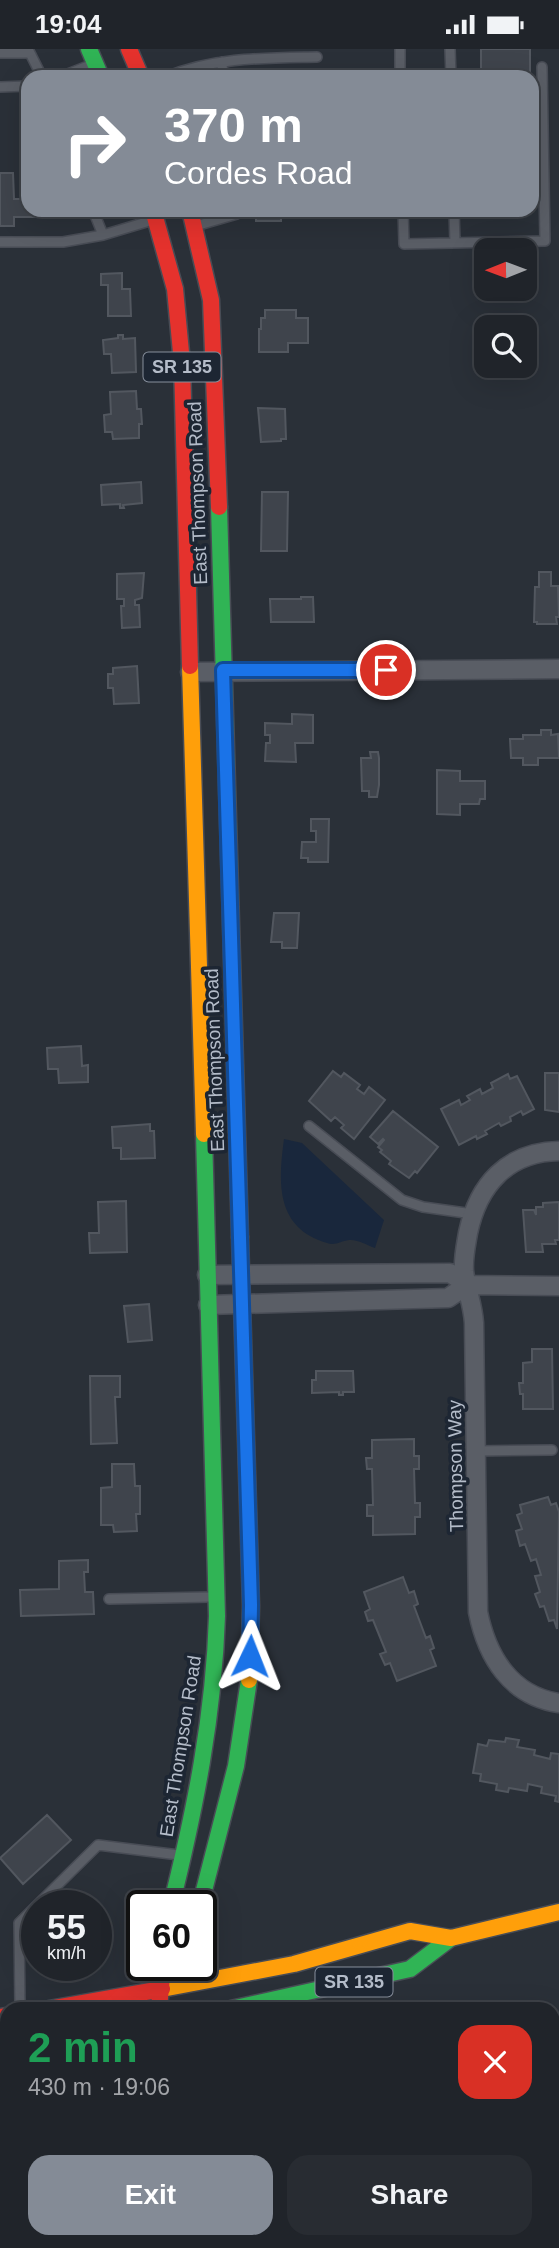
<!DOCTYPE html>
<meta charset="utf-8">
<style>
body{margin:0;font-family:Helvetica,sans-serif;background:#282c32;color:#f1f3f6;height:100vh;display:flex;flex-direction:column;font-size:26px;white-space:nowrap}
*{box-sizing:border-box;margin:0}
p{font-size:23px;color:#a2a4a8}
.icon{flex:none;width:38px;height:38px;fill:none;stroke:currentColor;stroke-width:2;stroke-linecap:round;stroke-linejoin:round}
.map{position:relative;flex:1;overflow:hidden}
.side{position:absolute;left:0px;top:1953px;width:560px;height:247px;display:flex;flex-direction:column;background:#20242a;border-radius:21px 21px 0 0;box-shadow:0 7px 28px #0002,0 0 0 2px #3d4147}
.side>*{flex:none}
.guide{position:absolute;left:21px;top:21px;width:518px;height:147px;border-radius:21px;box-shadow:0 7px 28px #0002,0 0 0 2px #3d4147;background:#848b96;color:#fff;overflow:hidden}
.needle{width:46px;rotate:269deg}
.buttons{position:absolute;left:474px;top:189px;display:grid;gap:14px}
.buttons a{display:grid;place-items:center;width:63px;height:63px;border-radius:14px;background:#20242a;box-shadow:0 7px 28px #0002,0 0 0 2px #3d4147;font-size:35px}
.speed{position:absolute;left:21px;top:1841px;display:flex;gap:14px;font-size:35px;font-weight:700;text-align:center}
.speed>*{display:grid;place-content:center;width:91px;height:91px;border-radius:50%;background:#20242a;box-shadow:0 7px 28px #0002,0 0 0 2px #3d4147;line-height:1}
.speed small{font-size:18px;font-weight:400}
.speed .limit{border:4px solid #111;border-radius:10px;background:#fff;color:#111}
.pin{position:absolute;display:grid;place-items:center;width:60px;height:60px;color:#fff;margin:-30px;border:4px solid #fff;border-radius:50%;box-shadow:0 2px 7px #0007}
.me{position:absolute;width:77px;margin:-38px;rotate:2deg;stroke-linejoin:round;filter:drop-shadow(0 0 5px #0008)}
.turn{display:flex;align-items:center;gap:24px;height:147px;padding:0 28px;font-size:32px}
.turn .icon{width:91px;height:91px;stroke-width:2.5}
.turn b{display:block;font-size:49px;line-height:60px}
.round{display:grid;place-items:center;flex:none;width:74px;height:74px;border-radius:21px;background:#282c32}
.headline{display:flex;align-items:center;justify-content:space-between;height:119px;padding:0 28px}
h1{font-size:42px;font-weight:700;line-height:52px;color:#1e9e55}
.button{display:flex;gap:14px;margin-top:auto;padding:14px 28px}
.button a{flex:1;height:80px;border-radius:21px;background:#848b96;color:#fff;font-size:28px;font-weight:700;line-height:80px;text-align:center}
.button a+a{background:#282c32;color:#f1f3f6}
.status{display:flex;justify-content:space-between;align-items:center;height:49px;padding:0 35px;background:#20242a;direction:ltr}
.status svg{height:19px;fill:currentColor}
.map>svg:first-child{display:block}
.water{fill:#19273c}
.building{fill:#3f444c;stroke:#52575f;stroke-width:2}
.lines{fill:none;stroke-linecap:round;stroke-linejoin:round}
.lane-casing{stroke:#484c55;stroke-width:12}
.street-casing{stroke:#484c55;stroke-width:21}
.fast-casing{stroke:#484c55;stroke-width:19}
.slow-casing{stroke:#484c55;stroke-width:19}
.jam-casing{stroke:#484c55;stroke-width:19}
.lane{stroke:#5a5e66;stroke-width:9}
.street{stroke:#5a5e66;stroke-width:18}
.fast{stroke:#30b455;stroke-width:16}
.slow{stroke:#ff9f0a;stroke-width:16}
.jam{stroke:#e5322d;stroke-width:16}
.route-casing{stroke:#114b97;stroke-width:18}
.route{stroke:#1a73e8;stroke-width:12}
.labels{text-anchor:middle;stroke-width:7;stroke-linejoin:round;paint-order:stroke}
.shield{fill:#1d2633;stroke:#878f9c;stroke-width:2}
.shield-label{font-size:18px;font-weight:bold;fill:#b4bcc9}
.street-label{font-size:19px;fill:#b4bcc9;stroke:#1d2633}
</style>
<div class="status"><b>19:04</b><svg viewBox="0 0 49 12"><path d="M0 12V9h3v3zM5 12V6h3v6zM10 12V3h3v9zM15 12V0h3v12zM26 1h20v11H26zM47 4h2v5h-2z"/></svg></div>
<div class="map">
<svg width="559" height="2199" viewBox="0 0 559 2199">
<rect width="100%" height="100%" fill="#2a3038"/>
<path class="water" d="M284,1090L302,1094L384,1171L375,1199C367,1196 357,1190 349,1191C341,1192 335,1197 327,1194C276,1179 278,1135 284,1090Z"/>
<path class="building" d="M481,0H530V28H458L481,27Z
M254,21H309V28H254Z
M0,124H13L14,150H28V161H39V168H14V177H0Z
M256,161H281V172H256Z
M481,161H523V164L481,165Z
M122,224V240H130L131,267H108V236H101V225Z
M265,261H296V269H308V294H288V303H259V280H261V269H265Z
M118,286H123V290L135,289L136,323L112,324L111,305H104L103,291L118,289Z
M136,342L137,360H141L142,375H139V389L113,390L112,383H105L104,366L111,365L110,343Z
M258,359L285,360L286,390H281V392L261,393Z
M141,433L142,454L123,456L124,459H120V455L102,456L101,436Z
M262,443H288L287,502H261Z
M539,523H551V537H558L559,568H556L557,575H537V573H534L535,538H539Z
M144,524L142,549L135,551V556H139L140,578L122,579L121,557H124V550H117V525Z
M301,548H313L314,573H271L270,550H301Z
M137,617L139,654L114,655L113,639H108V625H113V619Z
M292,665L313,666V694H295L296,713L265,712L266,694H270V686H265V674L292,675Z
M541,681H551V686L558,685L559,709H538V716H523V709H511L510,690H523V686H541Z
M370,703H378L379,709V736L377,748H369V742H362L361,709H371Z
M437,721L460,722V732H485V750H480L479,755H460V766L437,765Z
M311,770H329L328,813H308V809H301L302,793H316V782H311Z
M274,864H299L297,899H282V893H271Z
M81,997L82,1017L88,1016V1033L59,1034L58,1020H48L47,999Z
M333,1022L341,1028L344,1024L360,1036L357,1040L364,1045L369,1038L385,1051L354,1090L341,1079L344,1076L335,1068L331,1072L309,1052Z
M545,1024H559V1063L545,1061Z
M508,1025L510,1030L517,1027L534,1060L523,1066L521,1062L510,1068L511,1072L501,1077L499,1074L485,1082L487,1085L477,1090L476,1087L459,1096L441,1060L459,1051L461,1056L470,1051L467,1047L480,1040L482,1045L493,1039L491,1034Z
M393,1062L438,1098L417,1124L415,1122L409,1129L389,1115L391,1112L380,1103L382,1101L378,1098L384,1091L383,1090L378,1095L370,1088Z
M150,1075V1082H154L155,1109L121,1110V1099H113L112,1078Z
M126,1152L127,1203L90,1204L89,1184H99L98,1153Z
M559,1153V1191H555L556,1195H542L543,1203H526L523,1161H534L536,1166V1158H543V1154Z
M149,1255L152,1291L128,1293L124,1257Z
M532,1300H552L553,1360H523V1345H520L519,1334H523V1314L532,1313Z
M316,1322H353L354,1343H343V1346H339V1343L312,1344V1331H316Z
M90,1327H120V1348H115L117,1394L91,1395Z
M414,1390V1407H419V1420H414L415,1454H420V1468H415V1485L373,1486V1467H367V1456H373L372,1420H367L366,1409H372V1391Z
M112,1415H134L135,1437H140V1465H136L137,1482L114,1483L113,1476H101V1439L112,1438Z
M548,1448L551,1456L556,1454L559,1463L557,1580L554,1571L549,1572L544,1557L540,1558L535,1545L540,1543L535,1527L541,1526L536,1510L531,1512L525,1495L520,1497L516,1482L522,1480L517,1466L522,1464L520,1456Z
M88,1511V1523H84L85,1543H93L94,1565L21,1567L20,1541L59,1540V1512Z
M403,1528L409,1544L414,1542L418,1555L414,1557L426,1589L430,1587L434,1599L430,1601L436,1617L397,1632L390,1614L385,1616L380,1605L386,1603L373,1571L368,1572L365,1563L370,1560L364,1543Z
M506,1689L519,1691L517,1698L535,1701L534,1706L550,1710L551,1704L559,1705V1753L555,1752L556,1747L541,1744L542,1738L528,1735L527,1742L509,1739L508,1743L496,1741L497,1735L480,1732L481,1725L473,1724L478,1695L487,1697L489,1691L505,1693Z
M47,1766L71,1791L23,1835L0,1809Z
M0,2135L7,2136V2164L0,2163Z
M553,2182H559V2199H527V2193H553Z
M313,2193H356V2199H313Z"/>
<g class="lines">
<g class="lane-casing">
<path id="lane" d="M28,0L42,28
M400,0V28
M450,0L451,28
M0,4H30
M222,13L223,28
M60,28L93,15
M166,28C215,8 266,9 317,8
M0,38L28,37
M93,161L103,186
M403,161L404,195L545,192L542,18
M454,161L455,194
M199,176L237,165L238,161
M0,193H63L103,186L153,171
M309,1077L402,1151L423,1158L473,1165
M476,1402L552,1401
M109,1550L211,1548
M20,1960L19,1874L98,1796L179,1806
M0,2110L7,2113"/>
</g>
<g class="street-casing">
<path id="street" d="M190,623L559,620
M559,1102C507,1103 478,1136 468,1184C466,1196 463,1209 464,1222C466,1239 473,1256 474,1274L478,1563C487,1608 511,1647 559,1654
M207,1226L450,1224L467,1236
M208,1256L448,1249L467,1236L559,1237
M553,2086H559"/>
</g>
<g class="fast-casing">
<path id="fast" d="M89,0L101,28
M219,458L240,1188
M171,1857C195,1761 214,1666 217,1567L204,1085
M200,1857L236,1717L249,1631
M231,1960L410,1920L451,1889
M0,2001L7,2000"/>
</g>
<g class="slow-casing">
<path id="slow" d="M190,617L204,1085
M240,1188L251,1557L249,1631
M162,1940L294,1915L410,1882L451,1889L559,1863
M0,2051L7,2052"/>
</g>
<g class="jam-casing">
<path id="jam" d="M129,0L141,28
M153,161L175,240L182,314L190,617
M190,161L211,251L219,458
M49,1960L162,1940
M159,1960L163,1916
M0,1968L7,1967
M119,2193V2199"/>
</g>
<use href="#lane" class="lane"/>
<use href="#street" class="street"/>
<use href="#fast" class="fast"/>
<use href="#slow" class="slow"/>
<use href="#jam" class="jam"/>
</g>
<g class="lines">
<g class="route-casing">
<path id="route" d="M250,1607L251,1556L223,621H386"/>
</g>
<use href="#route" class="route"/>
</g>
<g class="labels">
<g class="shield">
<rect x="143.5" y="303.5" width="77" height="29" rx="5"/>
<rect x="315.5" y="1918.5" width="77" height="29" rx="5"/>
</g>
<g class="shield-label">
<text x="182" y="324">SR 135</text>
<text x="354" y="1939">SR 135</text>
</g>
<g class="street-label">
<text transform="translate(197 444) rotate(-92)" y="7">East Thompson Road</text>
<text transform="translate(214 1011) rotate(-92)" y="7">East Thompson Road</text>
<text transform="translate(455 1417) rotate(-91)" y="7">Thompson Way</text>
<text transform="translate(180 1697) rotate(-81)" y="7">East Thompson Road</text>
</g>
</g>
</svg>
<div class="buttons">
<a><svg class="needle" viewBox="-14 -14 28 28"><path d="M0-13l5 13h-10z" fill="#e53935"/><path d="M0 13l5-13h-10z" fill="#a2a4a8"/></svg></a>
<a><svg class="icon" aria-label="search" viewBox="0 0 24 24"><circle cx="10" cy="10" r="6"/><path d="M15 15l6 6"/></svg></a>
</div>
<div class="speed"><div>55<small>km/h</small></div><div class="limit">60</div></div>
<div class="pin" style="left:386px;top:621px;background:#d93025"><svg class="icon" aria-label="arrive" viewBox="0 0 24 24"><path d="M6 21V4h12l-3 4 3 4H6"/></svg></div>
<svg class="me" style="left:250px;top:1607px" viewBox="-20 -20 40 40"><path d="M0-17L14 15 0 8-14 15z" fill="#1a73e8" stroke="#fff" stroke-width="4"/></svg>
<div class="guide">
<div class="turn"><svg class="icon" aria-label="right" viewBox="0 0 24 24"><path d="M7 20v-9h11M14 6l5 5-5 5"/></svg><div><b>370 m</b>Cordes Road</div></div>
</div>
<section class="side">
<div class="headline"><div><h1>2 min</h1><p>430 m · 19:06</p></div><a class="round" style="background:#d93025;color:#fff"><svg class="icon" aria-label="close" viewBox="0 0 24 24"><path d="M6 6l12 12M18 6L6 18"/></svg></a></div>
<div class="button"><a>Exit</a><a>Share</a></div>
</section>
</div>
